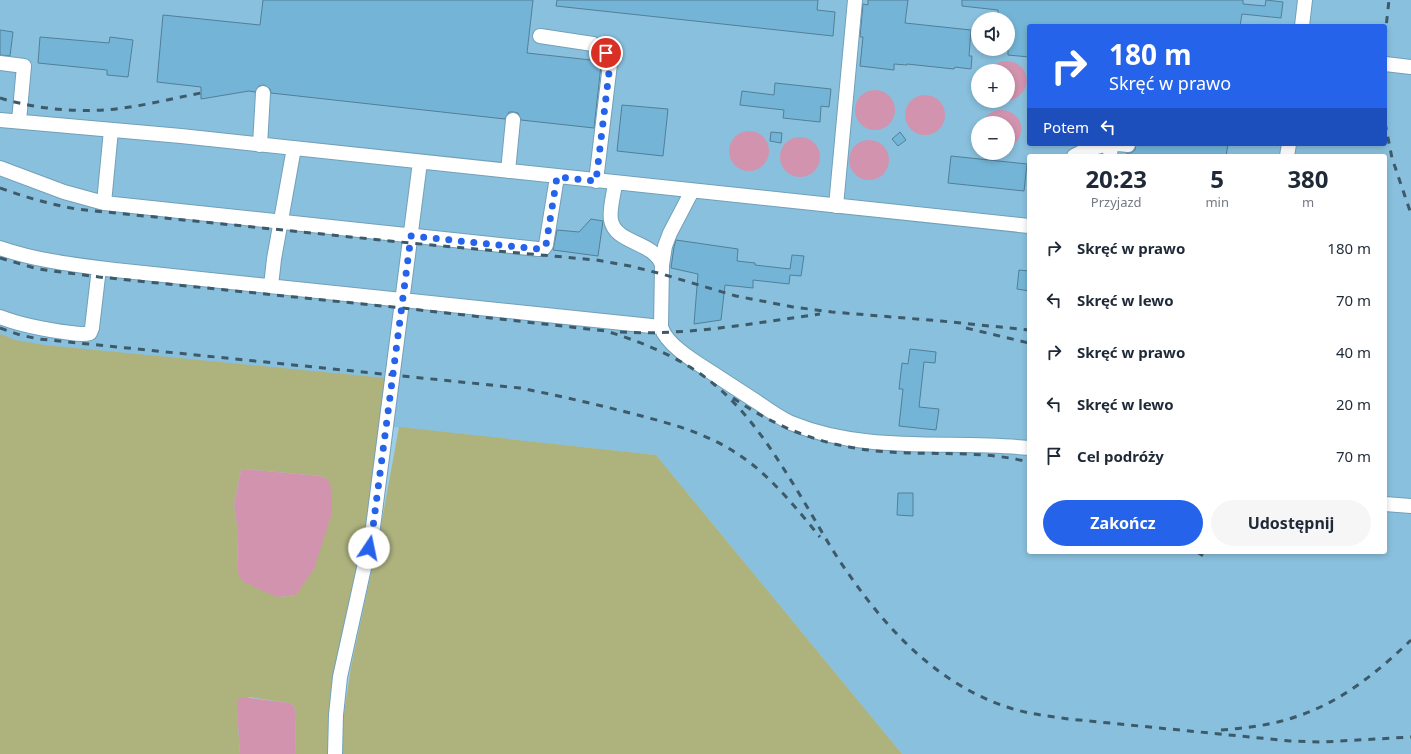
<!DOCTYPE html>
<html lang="pl">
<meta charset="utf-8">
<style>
body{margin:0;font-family:"Noto Sans",sans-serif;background:#f6f6f7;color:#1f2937;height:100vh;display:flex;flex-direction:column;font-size:15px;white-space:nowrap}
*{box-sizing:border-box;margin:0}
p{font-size:13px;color:#747a83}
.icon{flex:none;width:22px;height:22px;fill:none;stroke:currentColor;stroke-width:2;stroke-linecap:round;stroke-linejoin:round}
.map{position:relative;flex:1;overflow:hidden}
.sheet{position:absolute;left:1027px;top:154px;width:360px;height:400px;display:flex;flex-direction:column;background:#fff;border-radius:4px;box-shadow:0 2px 6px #0003}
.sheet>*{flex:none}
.hud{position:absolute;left:1027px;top:24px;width:360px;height:122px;border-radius:4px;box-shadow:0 2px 6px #0003;background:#2563eb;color:#fff;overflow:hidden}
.controls{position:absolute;left:971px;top:12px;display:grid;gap:8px}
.controls a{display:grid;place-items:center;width:44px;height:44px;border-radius:50%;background:#fff;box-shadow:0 2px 6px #0003;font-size:20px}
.pin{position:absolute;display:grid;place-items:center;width:34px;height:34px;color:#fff;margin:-17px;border:2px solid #fff;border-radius:50%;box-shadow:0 1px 4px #0007}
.me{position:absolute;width:44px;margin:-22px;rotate:11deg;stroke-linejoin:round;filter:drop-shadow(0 0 3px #0008)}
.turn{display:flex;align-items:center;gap:14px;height:84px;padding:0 16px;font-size:18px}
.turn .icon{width:52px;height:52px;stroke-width:2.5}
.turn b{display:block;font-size:28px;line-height:34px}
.then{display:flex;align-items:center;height:38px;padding:0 16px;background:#0003;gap:8px;font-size:15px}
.eta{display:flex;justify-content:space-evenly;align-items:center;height:68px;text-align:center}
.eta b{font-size:24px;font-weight:700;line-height:28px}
.button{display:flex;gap:8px;margin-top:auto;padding:8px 16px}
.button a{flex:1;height:46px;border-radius:24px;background:#2563eb;color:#fff;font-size:16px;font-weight:700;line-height:46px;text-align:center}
.button a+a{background:#f6f6f7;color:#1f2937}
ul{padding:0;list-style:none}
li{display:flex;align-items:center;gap:12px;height:52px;padding:0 16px}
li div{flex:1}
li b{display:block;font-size:15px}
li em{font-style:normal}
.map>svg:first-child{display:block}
.built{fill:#89c0dd;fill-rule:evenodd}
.green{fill:#aeb37e;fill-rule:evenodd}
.water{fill:#d293ae}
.building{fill:#74b5d7;stroke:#527f97}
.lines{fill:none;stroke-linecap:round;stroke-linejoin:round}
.minor-casing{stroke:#72a0b9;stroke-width:16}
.minor{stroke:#fff;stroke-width:14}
.rail{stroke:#3d5a6a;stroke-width:3;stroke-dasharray:7 7;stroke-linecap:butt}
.route{stroke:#2563eb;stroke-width:7;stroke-dasharray:0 12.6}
</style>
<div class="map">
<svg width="1411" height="754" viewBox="0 0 1411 754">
<rect width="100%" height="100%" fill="#9dcde7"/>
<path class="built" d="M0,0H1411V754H902L656,455L0,385ZM978,19H1008V49H978ZM1029,26H1385V144H1029ZM978,71H1008V101H978ZM978,123H1008V153H978ZM1029,156H1385V552H1029Z"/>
<path class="green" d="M0,334L16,340L44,345L385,378L382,426L364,543L351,592L336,666L329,754H295L296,711L293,705L288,703L249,697L237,709L240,754H0ZM244,469L320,476L327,479L296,595L279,597L238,573L237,524L234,505L241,470Z
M399,427L656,455L902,754H342L343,720L351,667L380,531Z"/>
<path class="water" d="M1004,61C1032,60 1035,95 1008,101V71H989L997,63Z
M855 110a20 20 0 1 1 40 0a20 20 0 1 1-40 0Z
M905 115a20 20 0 1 1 40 0a20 20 0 1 1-40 0Z
M998,110C1023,109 1030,136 1009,148L1008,123H983C985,115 991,112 998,110Z
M729 151a20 20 0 1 1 40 0a20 20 0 1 1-40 0Z
M780 157a20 20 0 1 1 40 0a20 20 0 1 1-40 0Z
M849 160a20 20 0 1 1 40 0a20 20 0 1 1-40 0Z
M244,469L320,476L327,479L330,483L332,495V513L314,569L296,595L279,597L265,592L242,581L238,573L237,524L234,505L241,470Z
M242,697L289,703L293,705L296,711L295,754H240L237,709L238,700Z"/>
<path class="building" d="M263,0H533L527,53L600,61L601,65L594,128L521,120L518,113L514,112H509L505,119L271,93L270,89L264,85L259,86L255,92L249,91L201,99V87L157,82L163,15L260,25Z
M557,0H818L817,10L835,12L833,36L556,6Z
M868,0H908L905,23L971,30L969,56H972L971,69L955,67L954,69L907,64V65L894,64V70L860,66L863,37H860L863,4L868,5Z
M962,0H1243V4L1265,6L1266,0L1283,2L1281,18L1242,14L1240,26H1029V57L1008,55V19H998V10L962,6Z
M0,30L13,32L10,56L0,55Z
M40,37L109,43L110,37L133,40L128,77L107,75V70L38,63Z
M775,83L831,89L829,107L821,106L820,122L783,118L784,110L740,105L742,91L774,95Z
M622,105L668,109L663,156L617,151Z
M771,132L782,133L781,143L770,141Z
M900,132L906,140L898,146L892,139Z
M1136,144H1228L1226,156H1126L1127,153H1131L1135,150Z
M951,156L1027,164L1024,191L948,183Z
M591,219L603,221L598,256L553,250L557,230L579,232Z
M676,240L738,249L737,261L755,263V265L790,269L792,255L804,256L801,276L790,275L789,284L753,280V288L725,285L721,320L694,324L698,274L671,268L674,247Z
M1019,270L1029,271V291L1017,289Z
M910,349L936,352L935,363L924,362L919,407L939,409L936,430L899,426L903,389H899L902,363L908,364Z
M898,493H913V516L897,515Z"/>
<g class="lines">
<g class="minor-casing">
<path id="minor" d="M1302,26L1305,0
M540,36L593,44C602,49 608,53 610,64L596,181
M0,63L24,66L19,121
M1385,64L1411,67
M0,120L181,136L1029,226
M111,130L104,203L538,249H543L546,245L557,177
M1118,144L1128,145
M260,145L263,93
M1074,156L1086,150L1108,144
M1110,156L1111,144
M1287,156L1289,144
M0,168L64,192L104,203
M508,171L513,120
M615,183C614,194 609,209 611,220C615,244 654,241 662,265L661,327C667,346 697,363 714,374C729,384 745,394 760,404C770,411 780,418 791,423C866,454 950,440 1029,448
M836,206L855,0
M0,248C38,261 76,265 115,270L661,327
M662,265L665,246L670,233L692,191
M271,286L274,259L294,148
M0,317C23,326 47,330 71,333C77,334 84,335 90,333L92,328L99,268
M1385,504L1411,506
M335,754L336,715L340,677L373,527L420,162"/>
</g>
<use href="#minor" class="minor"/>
<path class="rail" d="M1385,37L1389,0
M0,98C33,108 69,112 104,110C136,108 169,99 201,93
M1385,123L1392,158L1411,214
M0,188C25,197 49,204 76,209L410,243L596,260L630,266L662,274L736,296L793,307L832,312L941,321L1029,330
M0,258L38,269L99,277L402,308L606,331C645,343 684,359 715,385C751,415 776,456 800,495C816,521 830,548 848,573C888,631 938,684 1007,707C1027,714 1048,716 1069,719L1290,741L1323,742L1411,737
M0,328L20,335L39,339L520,388C555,395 591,403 626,412C665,422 706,432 739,455C769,474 797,509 820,537
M966,328L1029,343
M620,332C687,336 754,323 820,314
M733,398C789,436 841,451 908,453C948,454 989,452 1029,462
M1197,552L1207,558
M1221,730C1247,728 1273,725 1298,716C1341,702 1379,671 1411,640"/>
</g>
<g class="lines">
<path class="route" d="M369,548L373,527L411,236L538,249L543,248L546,245L557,177L596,181L610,64L606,53"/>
</g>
</svg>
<div class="controls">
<a><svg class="icon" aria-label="sound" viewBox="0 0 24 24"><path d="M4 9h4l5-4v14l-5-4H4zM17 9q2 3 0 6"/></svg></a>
<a>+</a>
<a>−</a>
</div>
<div class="pin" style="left:606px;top:53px;background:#d93025"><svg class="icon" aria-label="arrive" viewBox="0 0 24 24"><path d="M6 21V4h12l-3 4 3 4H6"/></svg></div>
<svg class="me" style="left:369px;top:548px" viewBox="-20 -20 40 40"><circle r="19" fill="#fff"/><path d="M0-13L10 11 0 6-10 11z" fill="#2563eb"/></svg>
<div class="hud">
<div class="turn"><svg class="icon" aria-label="right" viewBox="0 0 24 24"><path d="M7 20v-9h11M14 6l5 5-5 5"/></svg><div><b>180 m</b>Skręć w prawo</div></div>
<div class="then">Potem<svg class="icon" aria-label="left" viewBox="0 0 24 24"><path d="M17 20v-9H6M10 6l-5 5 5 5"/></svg></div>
</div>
<section class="sheet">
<div class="eta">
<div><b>20:23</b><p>Przyjazd</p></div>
<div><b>5</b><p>min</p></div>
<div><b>380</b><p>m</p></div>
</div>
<ul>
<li><svg class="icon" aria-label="right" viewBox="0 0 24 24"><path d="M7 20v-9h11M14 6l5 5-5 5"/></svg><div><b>Skręć w prawo</b></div><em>180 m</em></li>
<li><svg class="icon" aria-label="left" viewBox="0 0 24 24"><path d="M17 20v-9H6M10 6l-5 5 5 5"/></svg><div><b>Skręć w lewo</b></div><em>70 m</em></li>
<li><svg class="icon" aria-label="right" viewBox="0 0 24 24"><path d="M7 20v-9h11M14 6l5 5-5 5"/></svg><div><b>Skręć w prawo</b></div><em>40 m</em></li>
<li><svg class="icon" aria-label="left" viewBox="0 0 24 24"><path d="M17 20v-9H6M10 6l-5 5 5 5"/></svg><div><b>Skręć w lewo</b></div><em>20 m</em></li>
<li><svg class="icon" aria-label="arrive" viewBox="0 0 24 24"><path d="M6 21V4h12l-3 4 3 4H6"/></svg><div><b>Cel podróży</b></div><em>70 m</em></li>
</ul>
<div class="button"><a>Zakończ</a><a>Udostępnij</a></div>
</section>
</div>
